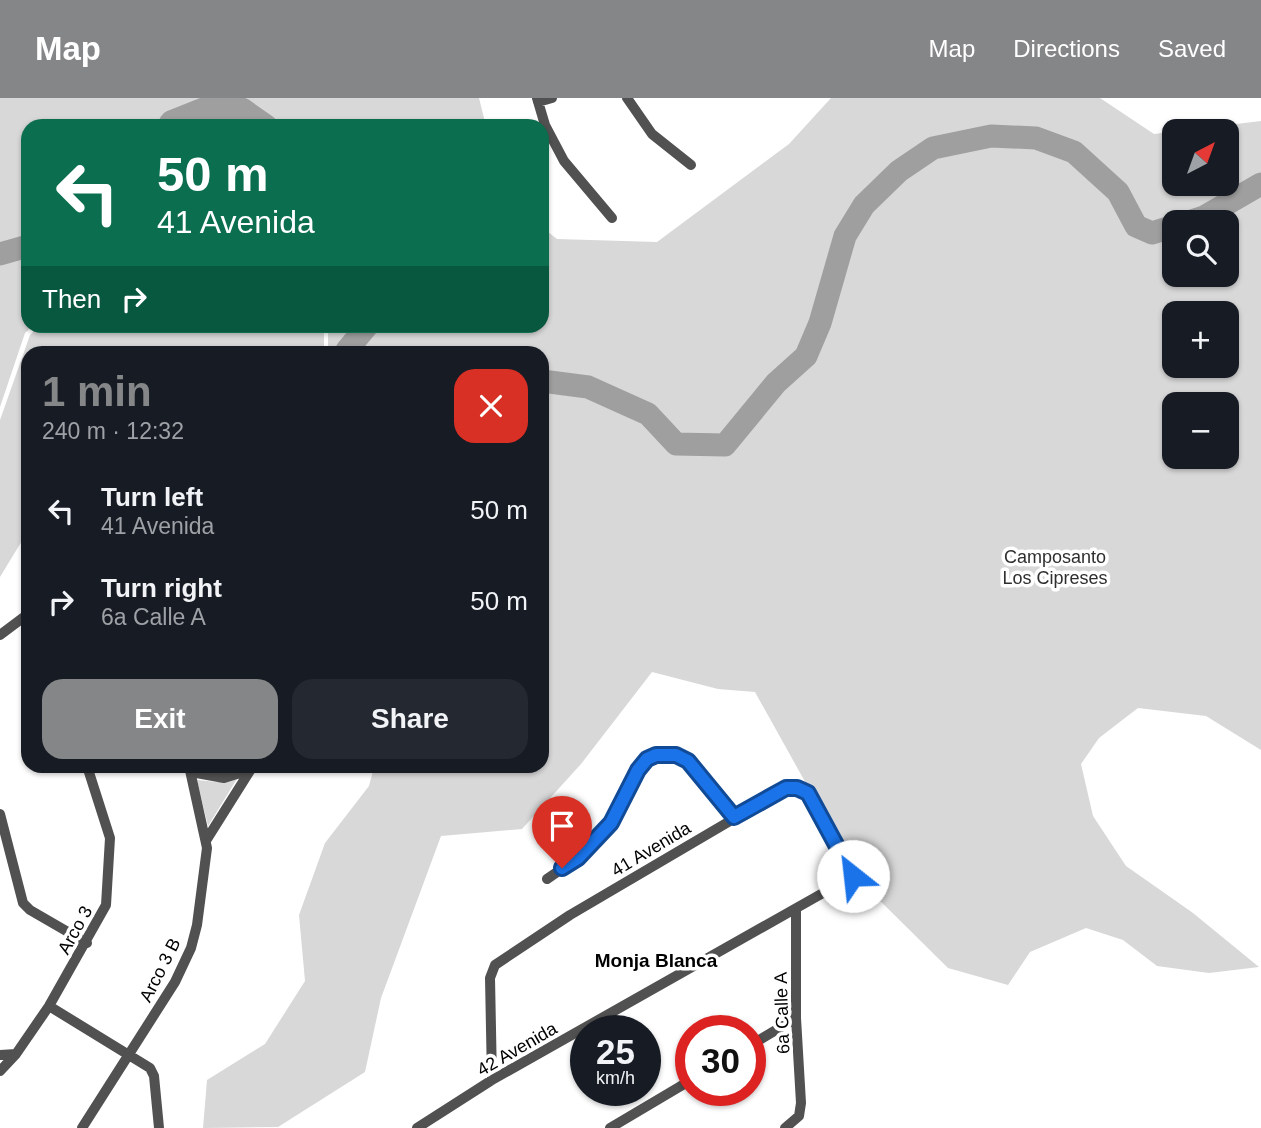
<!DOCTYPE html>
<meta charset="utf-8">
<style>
body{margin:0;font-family:Helvetica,sans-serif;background:#242831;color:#f1f3f6;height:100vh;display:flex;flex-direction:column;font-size:26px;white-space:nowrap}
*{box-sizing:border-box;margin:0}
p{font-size:23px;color:#9ea1a6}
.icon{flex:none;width:38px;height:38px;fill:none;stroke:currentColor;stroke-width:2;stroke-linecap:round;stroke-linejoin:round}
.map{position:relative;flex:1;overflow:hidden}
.sheet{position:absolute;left:21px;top:248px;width:528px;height:427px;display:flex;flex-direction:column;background:#171b24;border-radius:21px;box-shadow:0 2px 5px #0004}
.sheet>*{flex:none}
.top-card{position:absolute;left:21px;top:21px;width:528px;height:214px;border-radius:21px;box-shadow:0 2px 5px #0004;background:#0b6e4f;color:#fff;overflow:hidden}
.needle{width:46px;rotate:41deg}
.tools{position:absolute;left:1162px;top:21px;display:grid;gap:14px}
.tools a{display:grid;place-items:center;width:77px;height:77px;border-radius:14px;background:#171b24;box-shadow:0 2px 5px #0004;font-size:35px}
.speed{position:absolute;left:570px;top:917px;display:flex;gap:14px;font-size:35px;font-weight:700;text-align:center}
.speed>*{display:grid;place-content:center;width:91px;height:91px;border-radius:50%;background:#171b24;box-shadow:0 2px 5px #0004;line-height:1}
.speed small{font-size:18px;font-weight:400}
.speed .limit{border:10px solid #d22;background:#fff;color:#111}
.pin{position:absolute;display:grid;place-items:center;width:60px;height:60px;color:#fff;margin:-72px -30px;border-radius:50% 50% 50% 0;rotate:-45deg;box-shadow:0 0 7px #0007}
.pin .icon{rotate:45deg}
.me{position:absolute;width:77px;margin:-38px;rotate:331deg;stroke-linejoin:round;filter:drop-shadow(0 0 5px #0008)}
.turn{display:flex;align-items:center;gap:24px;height:147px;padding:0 21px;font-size:32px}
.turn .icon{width:91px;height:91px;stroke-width:2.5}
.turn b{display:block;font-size:49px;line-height:60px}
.then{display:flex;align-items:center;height:66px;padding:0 21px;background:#0003;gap:14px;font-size:26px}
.round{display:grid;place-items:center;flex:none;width:74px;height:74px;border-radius:21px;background:#242831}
.summary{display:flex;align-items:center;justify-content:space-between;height:119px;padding:0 21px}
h1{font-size:42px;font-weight:700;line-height:52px;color:#858687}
.action{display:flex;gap:14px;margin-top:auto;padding:14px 21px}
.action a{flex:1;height:80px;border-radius:21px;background:#858687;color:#fff;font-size:28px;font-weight:700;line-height:80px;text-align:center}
.action a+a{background:#242831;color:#f1f3f6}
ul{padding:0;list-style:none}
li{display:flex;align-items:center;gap:21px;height:91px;padding:0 21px}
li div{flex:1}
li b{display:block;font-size:26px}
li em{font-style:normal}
header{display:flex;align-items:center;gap:42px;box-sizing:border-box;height:98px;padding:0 35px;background:#858687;color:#fff}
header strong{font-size:33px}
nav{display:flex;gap:38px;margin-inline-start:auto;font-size:24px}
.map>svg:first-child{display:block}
.green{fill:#d8d8d8;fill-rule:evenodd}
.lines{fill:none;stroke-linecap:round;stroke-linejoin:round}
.river{stroke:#9f9f9f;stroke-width:23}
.street{stroke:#515151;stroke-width:10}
.route-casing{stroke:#114b97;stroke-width:18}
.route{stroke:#1a73e8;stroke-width:12}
.labels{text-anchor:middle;stroke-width:7;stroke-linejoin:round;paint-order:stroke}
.park-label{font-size:18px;fill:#2f2f2f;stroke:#fff}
.street-label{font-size:18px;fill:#000;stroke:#fff}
.neighbourhood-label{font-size:19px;font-weight:bold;fill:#000;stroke:#fff}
</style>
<header>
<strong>Map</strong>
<nav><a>Map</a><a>Directions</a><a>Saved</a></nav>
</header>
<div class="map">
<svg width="1261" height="1030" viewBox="0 0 1261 1030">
<rect width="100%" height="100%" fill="#fff"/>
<path class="green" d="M0,0H479L486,28H28V228H33L25,235L0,309Z
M831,0H1100L1154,36L1261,23V652L1206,618L1138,610L1099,640L1081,666L1093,718L1126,768L1193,815L1259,869L1209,875L1157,868L1123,842L1086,830L1030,854L1008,887L948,870L861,784L755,594L718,591L652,574L581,666L522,731L441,738L381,900L365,974L278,1029L203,1030L207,982L265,946L305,883L299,817L325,745L369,688L374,669L542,668V256L328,255V228H542L543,130L557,141L657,144L789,46ZM1174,33H1227V86H1174ZM1174,124H1227V177H1174ZM1174,215H1227V268H1174ZM1174,306H1227V359H1174Z
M39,228H324V255L28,256V433L0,479V322L30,237Z
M240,676L208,728L197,682L217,684Z"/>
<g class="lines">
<path class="river" d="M169,28L171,24L206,10L242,11L266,28
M1189,124L1204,119L1261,86
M0,156L28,148
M348,256L347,252L367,228
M542,283L588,289L648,316L676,346L725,347L776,285L806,258L820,225L845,138L864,107L899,73L933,50L991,38L1036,40L1074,54L1118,94L1136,128L1152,135L1174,128"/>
<path class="street" d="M537,0L545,27L564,63L612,120
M627,0L652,36L691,67
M538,4L552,0
M0,537L28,516
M191,674L224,680L250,672
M0,716L23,805L30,812L87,845
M207,741L253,668
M547,781C571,765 595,747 612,724C623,708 626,687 638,671C673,624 714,694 734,719
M49,908L150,970L154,978L159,1030
M751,947L796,920
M0,957L16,956
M0,973L16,956L49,908L106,807L110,740L87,668
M82,1030L175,884L191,850L197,827L207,750L189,668
M417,1030L492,982L853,778L808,695L797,690H786L570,817L495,867L490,880L492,982
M610,1030L691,982
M785,1030L799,1018L801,1005L796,920V812"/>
</g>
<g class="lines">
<g class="route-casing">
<path id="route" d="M562,770L578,760L611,725L638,672L647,661L656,657H676L688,663L734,719L786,690H797L808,695L853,778"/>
</g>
<use href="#route" class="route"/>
</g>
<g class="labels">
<g class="park-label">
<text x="1055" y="465">Camposanto<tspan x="1055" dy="21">Los Cipreses</tspan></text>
</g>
<g class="street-label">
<text transform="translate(651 751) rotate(-31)" y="6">41 Avenida</text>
<text transform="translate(75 832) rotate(-61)" y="6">Arco 3</text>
<text transform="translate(160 872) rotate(-63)" y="6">Arco 3 B</text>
<text transform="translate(782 915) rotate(-92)" y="6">6a Calle A</text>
<text transform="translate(517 951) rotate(-30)" y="6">42 Avenida</text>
</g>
<g class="neighbourhood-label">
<text x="656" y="869">Monja Blanca</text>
</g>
</g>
</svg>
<div class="tools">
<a><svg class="needle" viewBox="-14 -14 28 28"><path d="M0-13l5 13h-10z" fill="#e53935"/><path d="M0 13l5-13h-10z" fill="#9ea1a6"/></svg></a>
<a><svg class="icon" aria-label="search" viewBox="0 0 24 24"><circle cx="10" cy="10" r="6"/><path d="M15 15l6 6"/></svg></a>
<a>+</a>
<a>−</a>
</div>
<div class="speed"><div>25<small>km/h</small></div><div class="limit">30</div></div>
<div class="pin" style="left:562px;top:770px;background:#d93025"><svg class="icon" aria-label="arrive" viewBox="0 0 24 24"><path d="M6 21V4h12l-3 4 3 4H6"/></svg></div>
<svg class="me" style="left:853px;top:778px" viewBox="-20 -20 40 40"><circle r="19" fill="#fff"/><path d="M0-13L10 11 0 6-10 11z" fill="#1a73e8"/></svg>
<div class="top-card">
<div class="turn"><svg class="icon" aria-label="left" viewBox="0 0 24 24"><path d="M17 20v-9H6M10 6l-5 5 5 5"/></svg><div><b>50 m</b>41 Avenida</div></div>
<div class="then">Then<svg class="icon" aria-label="right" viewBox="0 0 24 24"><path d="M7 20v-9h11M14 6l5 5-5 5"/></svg></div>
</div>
<section class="sheet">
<div class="summary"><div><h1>1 min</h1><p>240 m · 12:32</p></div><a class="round" style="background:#d93025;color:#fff"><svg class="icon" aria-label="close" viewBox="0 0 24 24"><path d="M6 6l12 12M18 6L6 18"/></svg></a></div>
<ul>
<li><svg class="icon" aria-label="left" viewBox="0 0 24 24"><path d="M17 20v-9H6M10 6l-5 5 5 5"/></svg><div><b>Turn left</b><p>41 Avenida</p></div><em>50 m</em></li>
<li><svg class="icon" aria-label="right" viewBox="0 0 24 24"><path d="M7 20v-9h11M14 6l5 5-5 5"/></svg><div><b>Turn right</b><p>6a Calle A</p></div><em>50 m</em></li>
</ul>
<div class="action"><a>Exit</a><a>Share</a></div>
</section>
</div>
